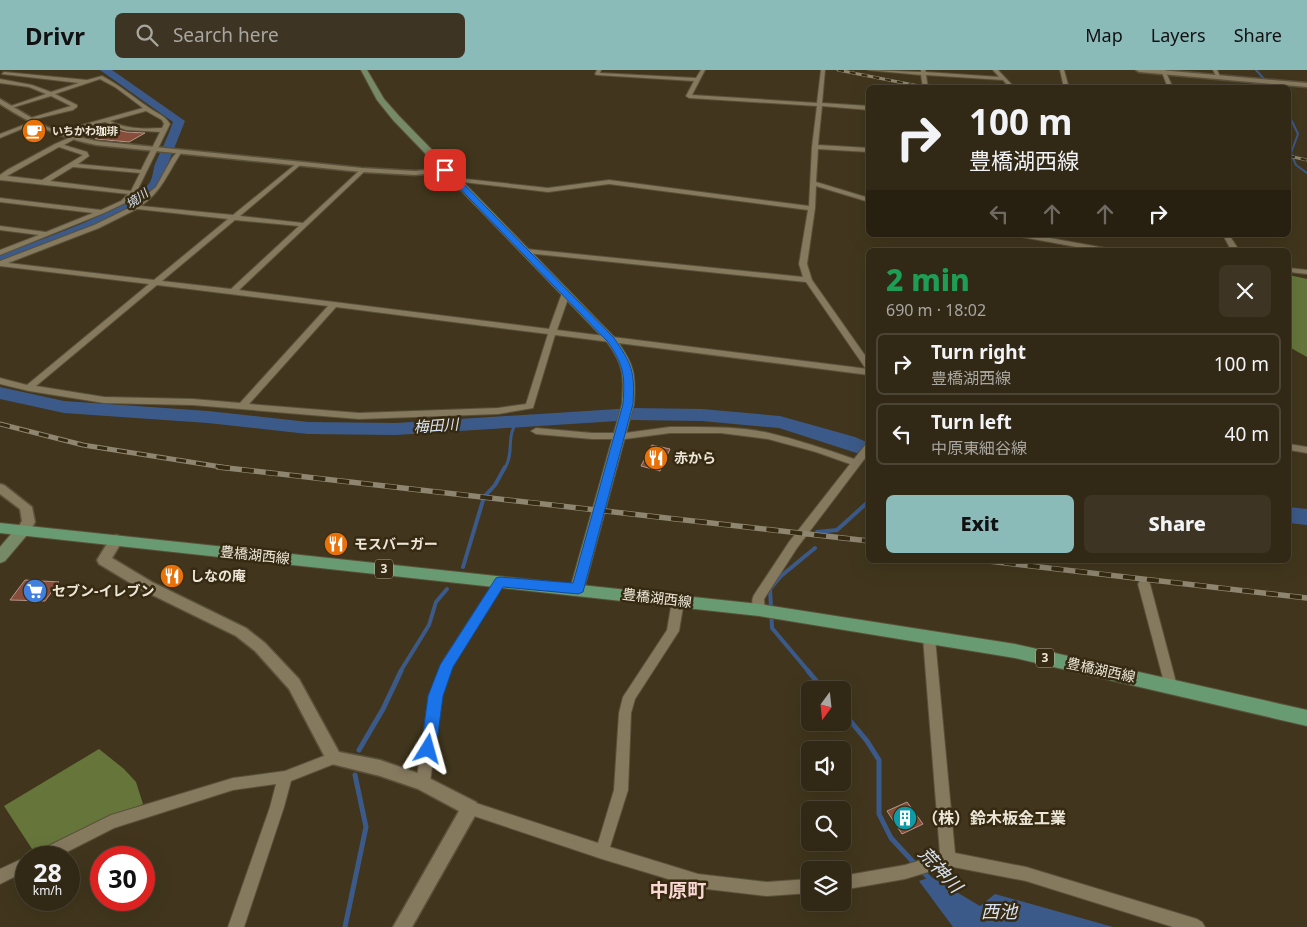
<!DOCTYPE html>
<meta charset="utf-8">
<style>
body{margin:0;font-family:"Noto Sans","Noto Sans JP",sans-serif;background:#3d3423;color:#f1f3f6;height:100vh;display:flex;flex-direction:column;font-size:19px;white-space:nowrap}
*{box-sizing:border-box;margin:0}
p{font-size:16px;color:#a8a6a1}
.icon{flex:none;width:28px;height:28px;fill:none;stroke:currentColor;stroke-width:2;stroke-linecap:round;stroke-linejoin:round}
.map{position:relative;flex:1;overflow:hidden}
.panel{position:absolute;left:866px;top:178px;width:425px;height:315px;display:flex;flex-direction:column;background:#312816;border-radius:8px;box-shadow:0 5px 20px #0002,0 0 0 1px #4c4435}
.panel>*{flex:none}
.guide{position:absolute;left:866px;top:15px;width:425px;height:152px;border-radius:8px;box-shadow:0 5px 20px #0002,0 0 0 1px #4c4435;background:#312816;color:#f1f3f6;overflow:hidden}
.needle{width:32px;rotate:195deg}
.controls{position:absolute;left:801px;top:611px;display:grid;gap:10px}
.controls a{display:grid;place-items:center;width:50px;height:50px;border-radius:8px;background:#312816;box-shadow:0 5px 20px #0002,0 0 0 1px #4c4435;font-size:25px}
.speed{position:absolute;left:15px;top:776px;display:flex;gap:10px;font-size:25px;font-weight:700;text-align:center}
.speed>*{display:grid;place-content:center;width:65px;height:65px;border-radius:50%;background:#312816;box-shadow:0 5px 20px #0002,0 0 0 1px #4c4435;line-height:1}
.speed small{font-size:12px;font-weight:400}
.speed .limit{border:8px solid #d22;background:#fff;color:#111}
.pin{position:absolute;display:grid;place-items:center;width:42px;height:42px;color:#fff;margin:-21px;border-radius:10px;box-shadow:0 2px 8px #0006}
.me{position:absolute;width:55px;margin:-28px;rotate:8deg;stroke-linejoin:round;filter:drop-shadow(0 0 4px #0008)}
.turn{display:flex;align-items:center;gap:18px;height:105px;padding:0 20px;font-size:22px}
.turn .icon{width:65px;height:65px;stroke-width:2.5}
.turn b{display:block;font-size:35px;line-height:42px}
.lanes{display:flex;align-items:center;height:48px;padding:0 20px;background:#0003;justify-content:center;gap:25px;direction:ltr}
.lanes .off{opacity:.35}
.round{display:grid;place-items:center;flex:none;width:52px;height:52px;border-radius:8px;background:#3d3423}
.head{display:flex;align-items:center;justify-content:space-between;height:85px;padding:0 20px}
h1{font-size:30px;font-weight:800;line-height:38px;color:#1e9e55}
.cta{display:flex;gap:10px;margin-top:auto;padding:10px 20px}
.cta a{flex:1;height:58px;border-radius:8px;background:#8bbbb9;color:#111;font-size:20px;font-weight:800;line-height:58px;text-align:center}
.cta a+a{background:#3d3423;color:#f1f3f6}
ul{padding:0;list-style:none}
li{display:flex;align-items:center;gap:15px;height:62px;margin:0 10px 8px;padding:0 10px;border:2px solid #4c4435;border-radius:8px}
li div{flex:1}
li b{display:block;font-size:19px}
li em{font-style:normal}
header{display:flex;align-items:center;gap:30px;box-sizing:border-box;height:70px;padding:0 25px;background:#8bbbb9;color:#111}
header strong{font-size:24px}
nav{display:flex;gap:28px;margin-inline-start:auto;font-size:18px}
.search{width:350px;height:45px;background:#3d3423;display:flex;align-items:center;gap:12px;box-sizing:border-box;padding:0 18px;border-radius:8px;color:#a8a6a1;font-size:19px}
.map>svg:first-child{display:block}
.forest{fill:#66763b}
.water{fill:#3c5a89}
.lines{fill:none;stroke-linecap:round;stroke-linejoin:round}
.stream-far3{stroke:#3c5a89;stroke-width:2}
.stream-far2{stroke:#3c5a89;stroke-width:3}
.stream-far1{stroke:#3c5a89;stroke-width:4}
.stream{stroke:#3c5a89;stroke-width:5}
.river{fill:#3c5a89;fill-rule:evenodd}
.building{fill:#884e3b;stroke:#b6958a}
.minor-casing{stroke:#5a513b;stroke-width:2}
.tertiary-casing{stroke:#5a513b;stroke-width:3}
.secondary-casing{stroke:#5a513b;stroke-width:2}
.primary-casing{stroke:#5a513b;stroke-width:2}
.minor{fill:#85795e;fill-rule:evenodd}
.tertiary{fill:#85795e;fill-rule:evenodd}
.secondary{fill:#778a68;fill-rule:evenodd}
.primary{fill:#699b73;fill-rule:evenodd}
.rail-far2-casing{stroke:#8f8671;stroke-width:3}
.rail-far1-casing{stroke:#8f8671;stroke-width:5}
.rail-casing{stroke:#8f8671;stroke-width:5.5}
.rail-far2{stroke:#362b12;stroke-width:2;stroke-dasharray:6;stroke-linecap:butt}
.rail-far1{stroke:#362b12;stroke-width:3;stroke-dasharray:10;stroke-linecap:butt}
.rail{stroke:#362b12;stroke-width:4;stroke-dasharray:12;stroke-linecap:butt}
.route{fill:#1a73e8;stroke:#114b97}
.labels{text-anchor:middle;stroke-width:5;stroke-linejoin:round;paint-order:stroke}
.far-poi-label{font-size:11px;font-weight:bold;fill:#ede6d7;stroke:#362b12;text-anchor:start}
.far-water-label{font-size:12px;font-style:italic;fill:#d9e3f2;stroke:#362b12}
.shield{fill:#362b12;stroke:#b6ae9c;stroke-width:1}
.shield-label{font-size:12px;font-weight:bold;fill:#ede6d7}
.poi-label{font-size:14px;font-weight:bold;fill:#ede6d7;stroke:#362b12;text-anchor:start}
.street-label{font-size:14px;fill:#ede6d7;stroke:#362b12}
.water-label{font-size:15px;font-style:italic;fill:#d9e3f2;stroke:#362b12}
.near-poi-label{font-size:16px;font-weight:bold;fill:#ede6d7;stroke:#362b12;text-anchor:start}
.near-water-label{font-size:18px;font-style:italic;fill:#d9e3f2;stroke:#362b12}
.near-quarter-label{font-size:19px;font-weight:bold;fill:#fad7d2;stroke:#362b12}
</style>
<header>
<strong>Drivr</strong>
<div class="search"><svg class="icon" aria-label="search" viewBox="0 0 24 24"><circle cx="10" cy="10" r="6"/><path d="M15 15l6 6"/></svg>Search here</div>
<nav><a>Map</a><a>Layers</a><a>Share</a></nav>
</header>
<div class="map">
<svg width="1307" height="857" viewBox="0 0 1307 857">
<rect width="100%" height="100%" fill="#41361d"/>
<path class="forest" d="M1289,205L1307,209V287L1289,277Z
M99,679L124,699L136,712L143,734L34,782L4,736Z"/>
<path class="water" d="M931,807L980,836L995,824L1113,857H953L919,811Z"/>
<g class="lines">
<path class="stream-far3" d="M1256,0L1266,11
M1269,15L1271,18
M1289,45L1298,64L1291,83L1296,95L1307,103"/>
<path class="stream-far2" d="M505,398C515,381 505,367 518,350"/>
<path class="stream-far1" d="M817,462L837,460L869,431
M463,497L484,427L495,415L505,397
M400,602L429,555L436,532L447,519
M809,602L772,558L770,519L781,506L815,478"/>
<path class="stream" d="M808,601L824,620
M842,641L867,671L879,690V744L891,768L916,795
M359,680L383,639L401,601
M921,800L932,811
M345,857L366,757L355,705"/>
<path class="river" d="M100,0H112L185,51L167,96L164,112L152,127L134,140L85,162L0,195V185C33,172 132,140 150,112C153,107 153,100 155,94C161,80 168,67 173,52Z
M0,317L64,331L208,341L308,352L396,353L633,338L702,339L780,346L855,367L869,373V387L779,358L702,351L633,350L396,365L308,364L208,353L64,343L0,329Z
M1289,437L1307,439V455L1289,453Z"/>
</g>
<path class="building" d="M114,59L126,62L145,63L129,72L95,69Z
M652,375L670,379L660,401L641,396Z
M25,510L59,512L45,531L10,530Z
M907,732L923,754L902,764L887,741Z"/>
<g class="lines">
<g class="minor-casing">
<path id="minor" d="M597,0H601L600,3L696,8L701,0H705L692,25L817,33L821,0H825L822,33L869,36V40L822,36L818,75L869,78V82L818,79L816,112L869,128V132L816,116L815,138L807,194L812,210L869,291V305L555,265L533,338L498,344L359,349L193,335L104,333L29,321L0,314V308L27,315L149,214L0,196V191L94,155L131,137L156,117L172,88L178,81L181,83C167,104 163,120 141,136L233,145L297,93L300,95L299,96L240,146L303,153L361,99L366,100L239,220L549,259L562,223L566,221L570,223L557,260L868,299H866L806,212L526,183L522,181L526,179L803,207L799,194L808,140L609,114L548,122L454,111L453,110L456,108L548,118L609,110L809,136L812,77L817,36L689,28L686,26L694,11L597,5L595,4ZM137,139L228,149L154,210L8,193L99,158ZM235,150L299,156L231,219L162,211ZM157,215L328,236L240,333L193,329L104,327L36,316ZM336,237L548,264L526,334L498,338L359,343L249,334Z
M868,0L921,2V0H925L926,2L999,7L993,0H998L1015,18H1010L1003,10L926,5L928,18H923L921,5Z
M1060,0H1064L1069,18H1064Z
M1161,0H1165L1173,18H1168Z
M1213,0H1217L1221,8H1217Z
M4,2L87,10L102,6C119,15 132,26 148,37C156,43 165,45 170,54L136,123L125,133L104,143L0,185V180L39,165L0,160V156L46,162L93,143L0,132V128L101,140L121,131L128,124L0,110V105L7,100L55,74L71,67L73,68V70L64,75L87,82L89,86L78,94L141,100L160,62L126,60L105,52L53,65V63L143,38L115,17L100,9L55,24L77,35V37L73,40L27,51V49L71,36L51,26L8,39V37L46,24L29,17L0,13V9L32,15L51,22L79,13L2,4ZM146,41L162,50L164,54L162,58C144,59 126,59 110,51ZM59,77L83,85L42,110L7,106ZM73,97L140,103L131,121L50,111Z
M31,52L36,53L0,68V64Z
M1019,165H1033L1105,178L1109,180H1093L1022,167Z
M1223,165H1229L1239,180H1231Z
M1289,198L1307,200V204L1289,202Z
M670,357C703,357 737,356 769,363C798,370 826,379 854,389L866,374L869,373V383L797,478L764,529L765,540L763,543L759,545L755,543C752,538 751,530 754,525L789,472L850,394L816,382L768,369L721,363H670L625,369H592L536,364L531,361L536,358L592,363H625Z
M1289,374L1307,377V383L1289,380Z
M500,508L504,509L505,512L452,597L441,626L430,713L428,717L423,719L418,717L416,713L429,626L443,591L496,509Z
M1144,510L1148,511L1150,514L1177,616L1175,620L1171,621L1167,620L1165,616L1138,514L1140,511Z
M678,527L682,528L684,531L679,561L635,629L631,643L628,720L610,777L698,804L767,812L810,809V823L767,826L698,818L602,789L465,743L463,738L465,733L470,731L598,773L614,720L619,643L623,627L667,560L672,531L674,528Z
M929,563L933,565L935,568L955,783L1026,797L1197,849L1202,852L1205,857H1173L1026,811L948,796L905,809L842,820V806L905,795L940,784L923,568L925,565Z
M334,682L339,684L341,688L339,692L291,711L284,737L244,857H228L270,737L276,714L233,720L114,758L55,788H32L34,783L111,745L233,708L285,701Z
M26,787L28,788H26V801L0,814V799Z"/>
</g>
<g class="tertiary-casing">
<path id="tertiary" d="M1136,0H1160L1307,13V17L1139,2Z
M0,29L47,57L71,65L96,71L362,98L415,101L445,98L449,100L445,102L415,105L362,102L96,75C60,68 31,54 0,34Z
M0,414L4,415L32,437L35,452C31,460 27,467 17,464L16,461L22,451L20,439L0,424Z
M116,465L121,467L123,470L112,488L152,512L246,558L265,573L299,609L339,682L380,690L423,705L476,732L479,738L476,744L412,857H393L459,741L418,719L380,706L328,693L289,619L255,581L236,566L142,520L99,494L97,490L111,467Z"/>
</g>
<g class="secondary-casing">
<path id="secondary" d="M361,0H367L384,29L399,46L615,268C634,294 636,302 634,334L583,523L578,525L573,523L570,519L622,334C624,305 624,296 607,272L393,50L377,30Z
M22,456L27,457L29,461L27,465L5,491L0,493V477L17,457Z"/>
</g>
<g class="primary-casing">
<path id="primary" d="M0,453L759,534L1015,574L1307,640V656L1015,588L759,546L0,463Z"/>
</g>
<use href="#minor" class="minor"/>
<use href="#tertiary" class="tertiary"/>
<use href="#secondary" class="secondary"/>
<use href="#primary" class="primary"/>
<g class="rail-far2-casing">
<path id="rail-far2" d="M838,0L929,18
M1289,86L1307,90"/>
</g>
<g class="rail-far1-casing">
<path id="rail-far1" d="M0,354L83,375L228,398"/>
</g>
<g class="rail-casing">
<path id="rail" d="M218,397L869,471
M980,490L1307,528"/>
</g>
<use href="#rail-far2" class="rail-far2"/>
<use href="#rail-far1" class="rail-far1"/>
<use href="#rail" class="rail"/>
</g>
<path class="route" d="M443,98H448L614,268C632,294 635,302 633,334L583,522L578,524L503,517L453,597L443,626L436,679L433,683L428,685L423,683L421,679L428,626L440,595L496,508L500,507L573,513L623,334C625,305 624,296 608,272L443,101Z"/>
<defs>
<g id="cafe-disc" transform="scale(1.25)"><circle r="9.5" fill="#e8710a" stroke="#362b12"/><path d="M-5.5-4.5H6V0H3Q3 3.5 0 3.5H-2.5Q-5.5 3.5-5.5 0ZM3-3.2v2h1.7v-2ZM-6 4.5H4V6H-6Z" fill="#fff"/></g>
<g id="restaurant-disc" transform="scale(1.25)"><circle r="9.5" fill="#e8710a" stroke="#362b12"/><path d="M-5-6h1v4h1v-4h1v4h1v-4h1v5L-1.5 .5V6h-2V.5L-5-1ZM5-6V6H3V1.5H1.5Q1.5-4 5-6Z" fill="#fff"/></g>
<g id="supermarket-disc" transform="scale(1.25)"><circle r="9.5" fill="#3f7fe0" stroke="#362b12"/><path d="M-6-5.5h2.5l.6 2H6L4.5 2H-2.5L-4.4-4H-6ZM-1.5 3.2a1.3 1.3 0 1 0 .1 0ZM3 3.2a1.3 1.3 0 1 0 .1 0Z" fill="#fff"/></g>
<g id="building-disc" transform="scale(1.25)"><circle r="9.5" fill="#0f9aa8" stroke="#362b12"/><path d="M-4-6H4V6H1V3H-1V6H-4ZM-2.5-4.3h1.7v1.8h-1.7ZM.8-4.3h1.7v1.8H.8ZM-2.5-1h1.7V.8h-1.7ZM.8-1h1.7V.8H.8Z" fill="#fff"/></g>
</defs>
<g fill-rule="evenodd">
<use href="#cafe-disc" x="34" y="61"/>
<use href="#restaurant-disc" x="656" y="388"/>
<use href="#restaurant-disc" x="336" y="474"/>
<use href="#restaurant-disc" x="172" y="506"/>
<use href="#supermarket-disc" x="35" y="521"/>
<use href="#building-disc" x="905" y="748"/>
</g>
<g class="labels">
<g class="far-poi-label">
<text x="52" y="65">いちかわ珈琲</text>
</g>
<g class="far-water-label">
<text transform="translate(137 129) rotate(-36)" y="4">境川</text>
</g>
<g class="shield">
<rect x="375" y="489.5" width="18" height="19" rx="4"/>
<rect x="1036" y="578.5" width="18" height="19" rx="4"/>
</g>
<g class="shield-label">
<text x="384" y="503">3</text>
<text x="1045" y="592">3</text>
</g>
<g class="poi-label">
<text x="674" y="393">赤から</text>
<text x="354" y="479">モスバーガー</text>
<text x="190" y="511">しなの庵</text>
<text x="52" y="526">セブン-イレブン</text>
</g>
<g class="street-label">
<text transform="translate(255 485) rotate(6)" y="5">豊橋湖西線</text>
<text transform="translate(657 528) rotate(7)" y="5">豊橋湖西線</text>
<text transform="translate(1101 600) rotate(12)" y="5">豊橋湖西線</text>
</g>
<g class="water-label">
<text transform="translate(436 356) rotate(-4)" y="5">梅田川</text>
</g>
<g class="near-poi-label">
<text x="922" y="754">（株）鈴木板金工業</text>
</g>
<g class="near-water-label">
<text transform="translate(940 800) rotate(47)" y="6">荒神川</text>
<text x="999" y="848">西池</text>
</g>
<g class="near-quarter-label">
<text x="678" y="827">中原町</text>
</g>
</g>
</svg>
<div class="controls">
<a><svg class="needle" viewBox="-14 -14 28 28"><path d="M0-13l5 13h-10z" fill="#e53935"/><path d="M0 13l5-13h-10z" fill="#a8a6a1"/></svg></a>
<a><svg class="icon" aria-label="sound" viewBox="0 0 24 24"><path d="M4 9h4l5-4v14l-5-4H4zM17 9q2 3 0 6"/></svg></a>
<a><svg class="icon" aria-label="search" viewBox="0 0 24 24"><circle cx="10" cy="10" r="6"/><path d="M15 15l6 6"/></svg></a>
<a><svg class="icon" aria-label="layers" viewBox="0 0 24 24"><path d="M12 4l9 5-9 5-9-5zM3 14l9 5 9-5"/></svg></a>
</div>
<div class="speed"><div>28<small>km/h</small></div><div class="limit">30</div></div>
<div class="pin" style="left:445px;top:100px;background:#d93025"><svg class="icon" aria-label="arrive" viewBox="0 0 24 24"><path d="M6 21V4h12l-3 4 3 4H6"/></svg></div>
<svg class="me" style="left:428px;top:679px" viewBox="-20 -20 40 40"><path d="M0-17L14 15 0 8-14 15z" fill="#1a73e8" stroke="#fff" stroke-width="4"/></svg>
<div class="guide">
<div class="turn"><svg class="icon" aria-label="right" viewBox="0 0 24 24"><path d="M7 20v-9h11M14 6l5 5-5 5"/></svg><div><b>100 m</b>豊橋湖西線</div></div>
<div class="lanes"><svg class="icon off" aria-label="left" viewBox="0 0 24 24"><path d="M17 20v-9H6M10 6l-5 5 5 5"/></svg><svg class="icon off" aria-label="ahead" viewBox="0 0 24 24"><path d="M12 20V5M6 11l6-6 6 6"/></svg><svg class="icon off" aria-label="ahead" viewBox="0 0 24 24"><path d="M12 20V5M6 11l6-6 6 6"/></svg><svg class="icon" aria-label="right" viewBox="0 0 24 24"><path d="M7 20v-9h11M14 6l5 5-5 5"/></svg></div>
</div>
<section class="panel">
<div class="head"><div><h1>2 min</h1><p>690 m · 18:02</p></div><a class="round"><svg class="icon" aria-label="close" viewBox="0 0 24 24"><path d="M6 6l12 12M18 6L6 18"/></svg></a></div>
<ul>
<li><svg class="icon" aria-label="right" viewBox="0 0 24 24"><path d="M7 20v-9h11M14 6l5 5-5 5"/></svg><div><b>Turn right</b><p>豊橋湖西線</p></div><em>100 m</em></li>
<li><svg class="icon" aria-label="left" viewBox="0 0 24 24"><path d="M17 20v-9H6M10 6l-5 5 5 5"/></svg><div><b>Turn left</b><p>中原東細谷線</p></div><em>40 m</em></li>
</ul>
<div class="cta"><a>Exit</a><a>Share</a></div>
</section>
</div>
